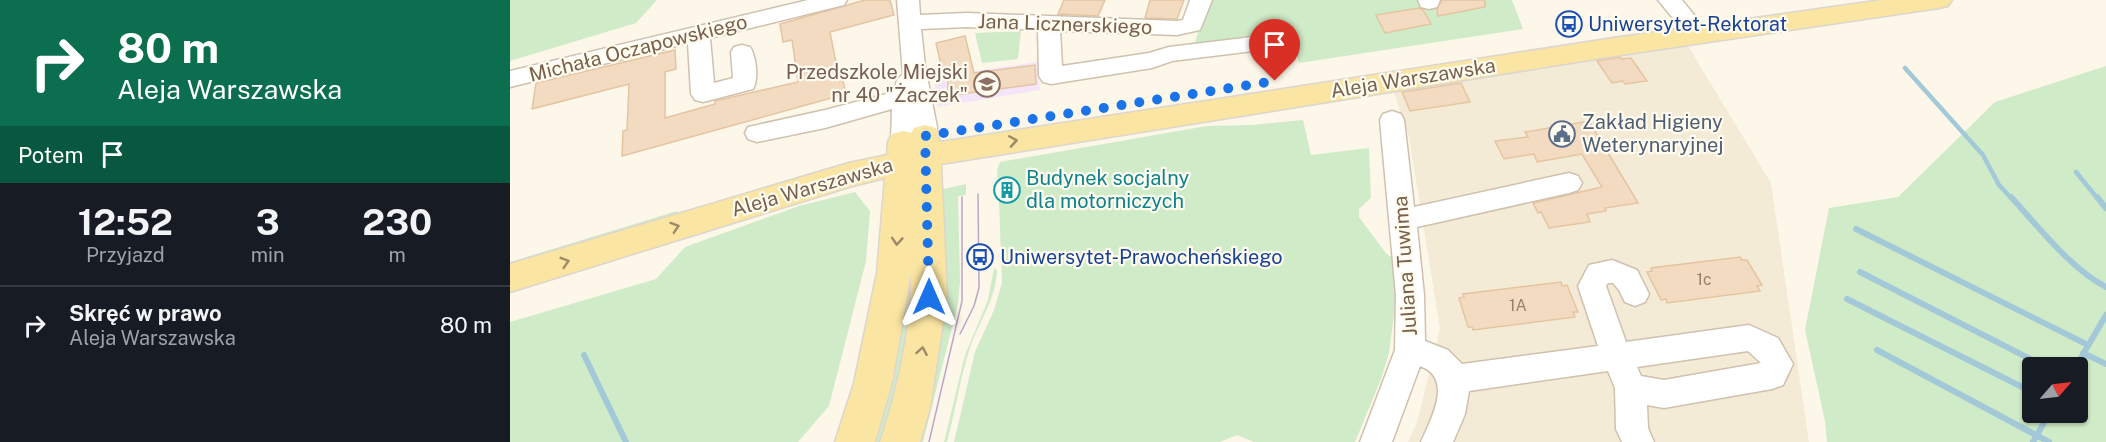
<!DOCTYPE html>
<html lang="pl">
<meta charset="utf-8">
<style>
body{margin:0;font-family:"Public Sans",sans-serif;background:#20242c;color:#f1f3f6;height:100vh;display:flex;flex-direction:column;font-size:22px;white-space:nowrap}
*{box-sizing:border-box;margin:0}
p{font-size:20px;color:#9ea1a6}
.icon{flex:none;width:33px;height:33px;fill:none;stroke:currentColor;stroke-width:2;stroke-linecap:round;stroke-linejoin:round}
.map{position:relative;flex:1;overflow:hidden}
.sheet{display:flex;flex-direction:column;background:#171b24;width:510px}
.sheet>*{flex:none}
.top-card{background:#0b6e4f;color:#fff;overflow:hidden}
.needle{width:39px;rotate:62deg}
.controls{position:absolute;left:1512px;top:357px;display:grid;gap:12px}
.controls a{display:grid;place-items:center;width:66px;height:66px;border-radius:6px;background:#171b24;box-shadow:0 2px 4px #0004;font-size:30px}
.pin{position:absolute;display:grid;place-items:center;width:51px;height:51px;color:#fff;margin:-62px -26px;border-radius:50% 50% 50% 0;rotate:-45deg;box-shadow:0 0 6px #0007}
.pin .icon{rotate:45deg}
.me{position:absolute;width:66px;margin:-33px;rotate:0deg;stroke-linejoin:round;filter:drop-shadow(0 0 4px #0008)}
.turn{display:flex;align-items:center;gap:21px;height:126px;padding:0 18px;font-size:27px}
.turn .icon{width:78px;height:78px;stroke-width:2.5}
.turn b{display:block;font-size:42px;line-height:51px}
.then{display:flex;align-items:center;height:57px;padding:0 18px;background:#0003;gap:12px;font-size:22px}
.eta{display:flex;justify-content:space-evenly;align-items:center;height:102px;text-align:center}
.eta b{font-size:36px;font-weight:700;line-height:42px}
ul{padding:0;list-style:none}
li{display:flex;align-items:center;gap:18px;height:78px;padding:0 18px;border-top:2px solid #363941}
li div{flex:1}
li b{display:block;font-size:22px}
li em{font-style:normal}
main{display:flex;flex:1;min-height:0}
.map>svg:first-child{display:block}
.residential{fill:#f4ebd7}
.education{fill:#f5e5f9}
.green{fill:#d0ebc7;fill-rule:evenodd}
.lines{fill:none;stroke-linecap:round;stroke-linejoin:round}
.stream-far1{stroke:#a3c9d9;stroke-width:4.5}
.stream{stroke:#a3c9d9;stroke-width:6}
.building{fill:#f2dbc0;stroke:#e5c4a1;stroke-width:1.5}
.minor-casing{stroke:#cfc1ae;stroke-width:3}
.major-casing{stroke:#dcd6d0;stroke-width:3}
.minor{fill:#fff;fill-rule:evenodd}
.major{fill:#fae5a2;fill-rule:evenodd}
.tram{stroke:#bca6c7;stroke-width:1.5}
.oneway{stroke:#9f8966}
.route{stroke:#1a73e8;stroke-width:10;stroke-dasharray:0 18}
.labels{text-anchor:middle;stroke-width:4.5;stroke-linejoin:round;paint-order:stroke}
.number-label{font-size:16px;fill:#968069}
.street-label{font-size:20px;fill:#78614c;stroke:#fffbef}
.transit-label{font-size:20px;fill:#164399;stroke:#fffbef;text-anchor:start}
.education-label{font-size:20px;fill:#785e54;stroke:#fffbef;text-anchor:end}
.service-label{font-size:20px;fill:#4e5e75;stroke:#fffbef;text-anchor:start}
.culture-label{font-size:20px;fill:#0d838f;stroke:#fffbef;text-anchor:start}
</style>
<main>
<section class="sheet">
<div class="top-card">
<div class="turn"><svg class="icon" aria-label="right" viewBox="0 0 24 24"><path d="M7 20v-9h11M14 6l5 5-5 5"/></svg><div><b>80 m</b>Aleja Warszawska</div></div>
<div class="then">Potem<svg class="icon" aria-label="arrive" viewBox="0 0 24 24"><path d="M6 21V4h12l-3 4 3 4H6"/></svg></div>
</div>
<div class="eta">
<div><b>12:52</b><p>Przyjazd</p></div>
<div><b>3</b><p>min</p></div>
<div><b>230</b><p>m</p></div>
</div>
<ul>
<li><svg class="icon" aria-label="right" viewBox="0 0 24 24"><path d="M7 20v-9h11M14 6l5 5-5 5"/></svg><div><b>Skręć w prawo</b><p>Aleja Warszawska</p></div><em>80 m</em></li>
</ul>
</section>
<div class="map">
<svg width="1596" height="442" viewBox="0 0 1596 442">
<rect width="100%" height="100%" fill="#fdf7e9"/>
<path class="residential" d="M1175,41L1261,183L1299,442H898L907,422L930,329L899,137L881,84Z"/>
<path class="education" d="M527,62L530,90L427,107L424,77Z"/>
<path class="green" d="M0,0H147L126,23L0,61Z
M698,0H1002L1013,29L789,63L781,33L685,43Z
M511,31L508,59L472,63L465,33Z
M1596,66V442H1317L1315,421L1295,330L1319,208L1388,197L1485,102ZM1522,368H1568V412H1522Z
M793,120L801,155L859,148L861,198L849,209V217L875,252L879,256L891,260L879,353L871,379L845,442H744L727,435L710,442H444L465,352L484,310L492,283L489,199L507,195L505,179L488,182L487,170L490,162L697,126L742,125Z
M456,184V195L448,196L450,281L448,304L413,442H405C412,422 419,401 424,381C438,318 436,253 433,189Z
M345,192L360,211L356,261L319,406L288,442H0V322L146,279L175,247L289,206Z
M167,211L168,214L0,269V262Z
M403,225L400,317L386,395L372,442H355Z
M484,268L487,270C486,300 469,321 460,348C450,377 446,409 438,438L437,442H434L455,355L478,300Z"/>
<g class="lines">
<path class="stream-far1" d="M1395,68L1473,155L1489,185L1502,199
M1566,172L1588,199"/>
<path class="stream" d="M1501,197C1528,226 1561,269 1596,287
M1587,197L1596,208
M1346,229L1578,345
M1350,272L1538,368
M1337,299L1522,392
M1367,350L1539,442
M1573,353L1596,364
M74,355L116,442
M1565,368L1596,315
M1523,442L1540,412"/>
</g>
<path class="building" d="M355,0H380L384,15L320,32L328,73L331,72L336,94L112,156L113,131L117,130L119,84L22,109L26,83L165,50L166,69L155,72V118L205,104V101L288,82L282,40L273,42L270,24Z
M554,0H595L588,16L548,14Z
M640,0H674L667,19L635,18Z
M932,0H975V7L928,16L927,9Z
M909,8L913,10L921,24L875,33L866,15Z
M455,36L464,73L525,65L526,84L437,96L439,69L432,70L426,43Z
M1110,57L1111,59L1121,58L1137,81L1115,84L1113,81L1102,83L1087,61Z
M951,83L960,102L900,111L892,92Z
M1079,121L1128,203L1095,208L1096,211L1077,214L1080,222L1039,228L1031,212L1028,213L1023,203L1092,187L1072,154L1027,162L1024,154L994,159L985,141L1018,137L1015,132Z
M505,181L507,195L489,199L488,184Z
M1230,257L1232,260H1237L1252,285L1247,286L1250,291L1157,303L1156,299L1151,300L1137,272L1142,271L1141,268Z
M1051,282L1052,286L1057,285L1068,312H1063L1065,317L963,330L962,327H958L949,298L954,297L953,294Z"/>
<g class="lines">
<g class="minor-casing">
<path id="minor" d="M298,0H337L334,5L200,38L204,83L223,78L221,52L224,47L232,45L240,47C246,56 249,79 243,89L193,102L185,100L181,94L178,43L0,87V71Z
M387,0H409L410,15L457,13L667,21L673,20L680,0H702L690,30L667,35L550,31L552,66L639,53L659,47L759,35L767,37L770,42L767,47L759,49L662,61L642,68L541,84L533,82L529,76L528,30L457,27L411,29L415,66L427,127V136L424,142L415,145L405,141L402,146L393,149L384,146L381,140L382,109L315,128L247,142L238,139L235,133L238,127L315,110L384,92L387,80L393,74Z
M908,0H930L927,7L919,9L911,7Z
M1148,0H1172L1200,35L1197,40L1189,42L1181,40Z
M882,111L891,114L894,120L904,207L1059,173L1068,176L1072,183L1068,190L1059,193L907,227L914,295L915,341L938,350L952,364L1088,346L1068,286L1079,265L1102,260L1127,270L1139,294L1135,302L1125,306L1115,302L1109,290L1103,283H1098L1096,286L1116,342L1239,325L1268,338L1283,364L1273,385L1262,389L1154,408L1137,405L1138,428L1144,442H1112L1106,429L1105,388L1098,371L959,391L955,414L943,442H911C921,419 944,378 910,366L882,442H850L885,350L886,295L870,120L873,114ZM1238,351L1251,363L1154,380L1131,376L1127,367Z"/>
</g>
<g class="major-casing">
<path id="major" d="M1372,0H1442L1438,6L1429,8L1104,56L431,164L437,297L420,408L410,442H370C387,393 402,326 401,274L382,383L365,442H325L344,383L367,273L375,178L339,187L0,292V264L339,163L377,155L378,142L382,134L393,131L401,133L404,128L415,125L426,128L430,142L1104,38Z"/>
</g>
<use href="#minor" class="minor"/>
<use href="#major" class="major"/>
<path class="tram" d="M450,334L464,306L469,288L468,194
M419,442L452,301V197"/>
</g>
<defs><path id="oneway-chevron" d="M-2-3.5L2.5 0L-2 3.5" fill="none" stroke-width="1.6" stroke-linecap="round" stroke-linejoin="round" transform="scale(1.5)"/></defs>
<g class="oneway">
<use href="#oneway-chevron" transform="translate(503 141) rotate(-9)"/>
<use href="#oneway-chevron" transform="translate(165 227) rotate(-18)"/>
<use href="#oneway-chevron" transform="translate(387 241) rotate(94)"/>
<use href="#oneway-chevron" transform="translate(55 262) rotate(-17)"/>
<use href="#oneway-chevron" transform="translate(412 351) rotate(-80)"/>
</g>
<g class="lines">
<path class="route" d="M419,297L415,136L765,81"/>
</g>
<defs>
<g id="bus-ring" transform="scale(1.35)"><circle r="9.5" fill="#fffbef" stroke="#1a4fb4" stroke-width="1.5"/><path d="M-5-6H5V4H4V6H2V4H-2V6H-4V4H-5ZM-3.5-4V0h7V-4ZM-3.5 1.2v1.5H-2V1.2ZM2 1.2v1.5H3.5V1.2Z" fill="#1a4fb4"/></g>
<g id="school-ring" transform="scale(1.35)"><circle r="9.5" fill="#fffbef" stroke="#8d6e63" stroke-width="1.5"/><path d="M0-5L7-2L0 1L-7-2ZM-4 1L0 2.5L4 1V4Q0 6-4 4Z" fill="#8d6e63"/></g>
<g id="civic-ring" transform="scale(1.35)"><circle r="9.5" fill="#fffbef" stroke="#5c6f8a" stroke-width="1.5"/><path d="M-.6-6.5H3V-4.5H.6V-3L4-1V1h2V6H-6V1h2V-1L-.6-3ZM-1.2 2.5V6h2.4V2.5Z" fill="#5c6f8a"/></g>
<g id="building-ring" transform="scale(1.35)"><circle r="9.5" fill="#fffbef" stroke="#0f9aa8" stroke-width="1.5"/><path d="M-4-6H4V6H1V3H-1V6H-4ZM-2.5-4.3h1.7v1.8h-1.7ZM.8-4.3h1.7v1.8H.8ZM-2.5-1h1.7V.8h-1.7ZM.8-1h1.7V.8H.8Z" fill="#0f9aa8"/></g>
</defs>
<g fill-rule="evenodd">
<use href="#bus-ring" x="1059" y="24"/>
<use href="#school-ring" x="477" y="84"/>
<use href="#civic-ring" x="1052" y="134"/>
<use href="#building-ring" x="497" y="190"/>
<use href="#bus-ring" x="470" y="257"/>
</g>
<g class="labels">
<g class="number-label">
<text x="1194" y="285">1c</text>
<text x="1008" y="311">1A</text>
</g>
<g class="street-label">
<text transform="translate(555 24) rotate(2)" y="7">Jana Licznerskiego</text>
<text transform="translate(128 48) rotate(-14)" y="7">Michała Oczapowskiego</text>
<text transform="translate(903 78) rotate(-9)" y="7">Aleja Warszawska</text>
<text transform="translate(302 187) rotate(-16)" y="7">Aleja Warszawska</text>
<text transform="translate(895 266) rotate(-94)" y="7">Juliana Tuwima</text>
</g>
<g class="transit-label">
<text x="1078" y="31">Uniwersytet-Rektorat</text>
<text x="490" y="264">Uniwersytet-Prawocheńskiego</text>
</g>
<g class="education-label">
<text x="458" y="79">Przedszkole Miejski<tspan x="458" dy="23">nr 40 "Żaczek"</tspan></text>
</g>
<g class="service-label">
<text x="1072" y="129">Zakład Higieny<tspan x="1072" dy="23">Weterynaryjnej</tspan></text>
</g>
<g class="culture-label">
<text x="516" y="185">Budynek socjalny<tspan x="516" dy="23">dla motorniczych</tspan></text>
</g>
</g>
</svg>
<div class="controls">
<a><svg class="needle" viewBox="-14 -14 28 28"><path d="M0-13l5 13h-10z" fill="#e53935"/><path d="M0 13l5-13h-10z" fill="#9ea1a6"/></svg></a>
</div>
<div class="pin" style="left:765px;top:81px;background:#d93025"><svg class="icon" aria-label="arrive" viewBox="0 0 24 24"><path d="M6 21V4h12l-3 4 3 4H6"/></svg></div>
<svg class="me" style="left:419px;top:297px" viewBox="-20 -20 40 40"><path d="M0-17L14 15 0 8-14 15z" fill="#1a73e8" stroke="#fff" stroke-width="4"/></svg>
</div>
</main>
